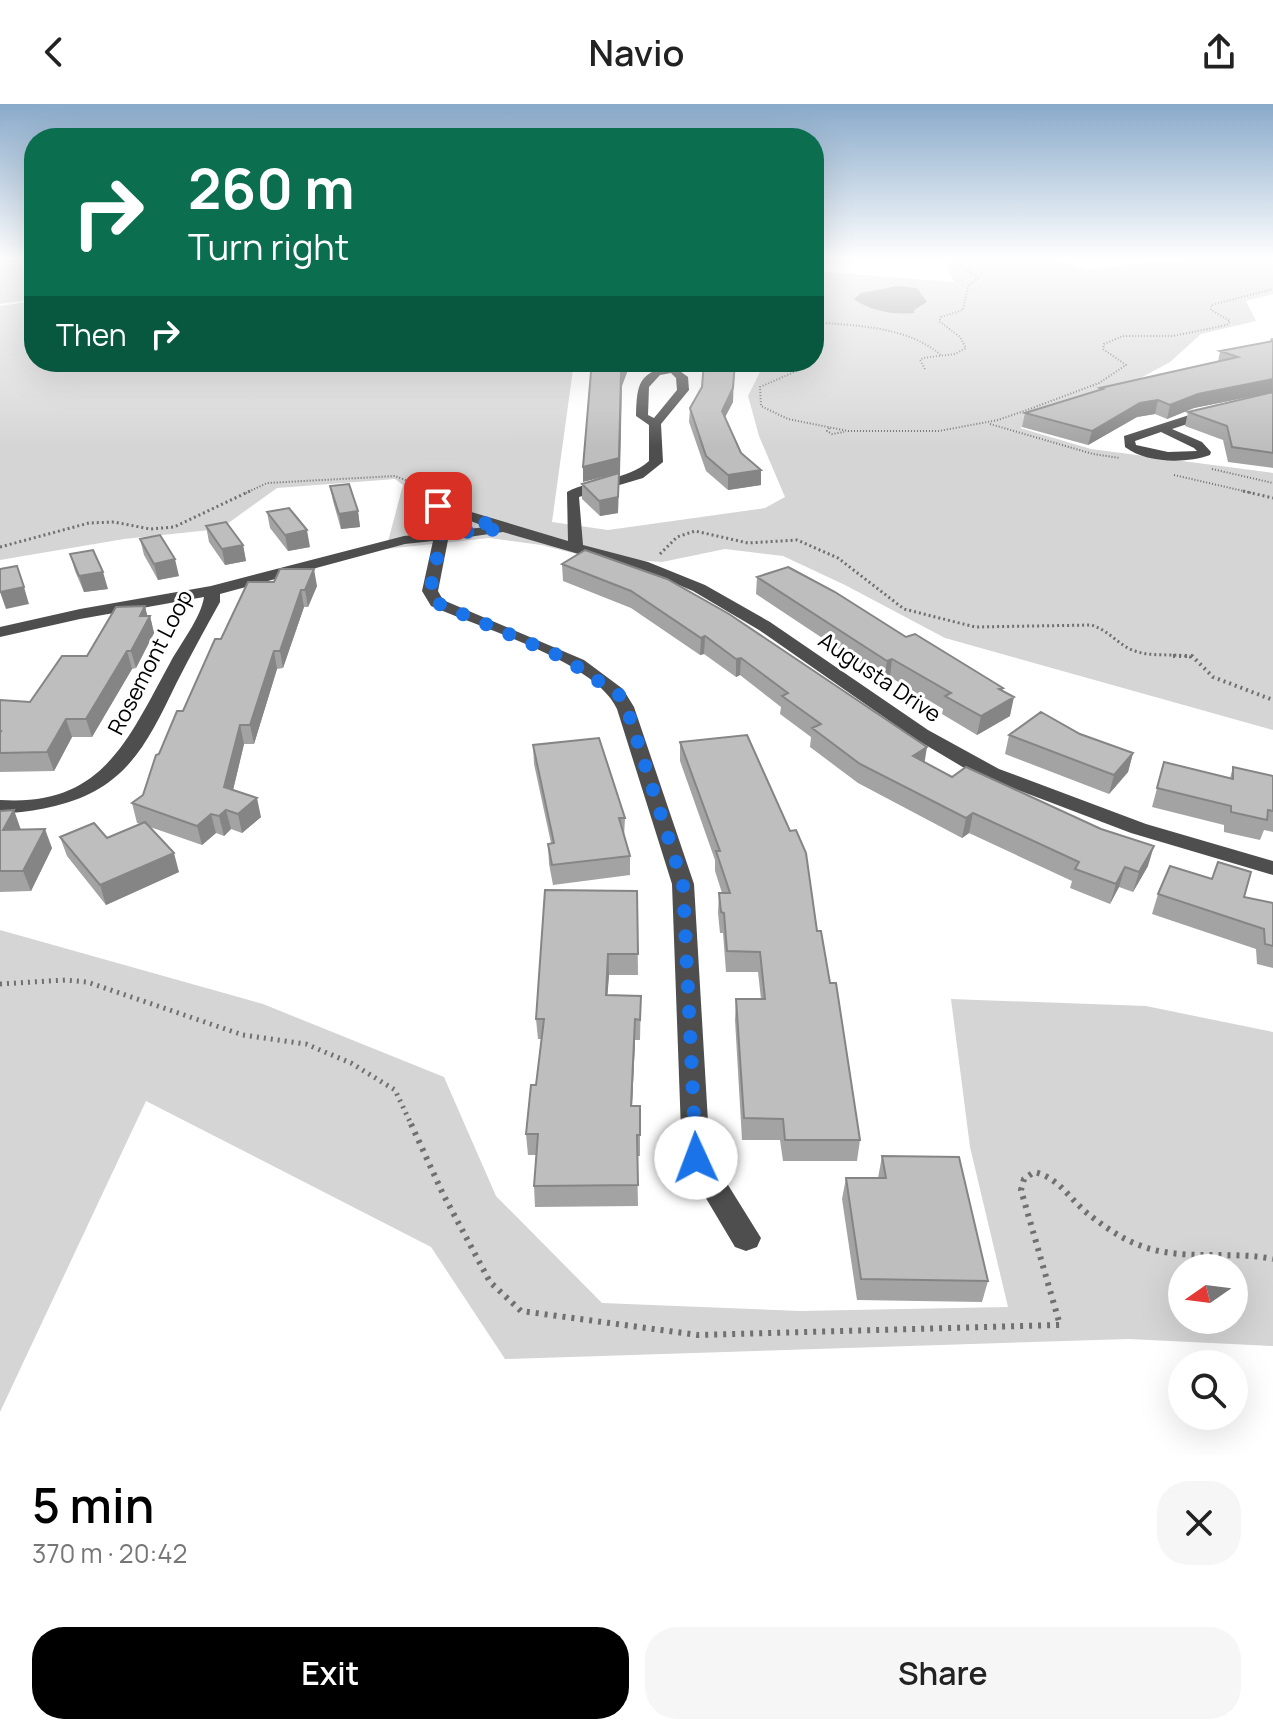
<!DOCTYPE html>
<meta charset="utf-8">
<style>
body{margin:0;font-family:Manrope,sans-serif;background:#f6f6f6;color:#222;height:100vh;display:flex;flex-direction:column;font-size:30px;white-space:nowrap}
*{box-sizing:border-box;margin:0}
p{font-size:26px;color:#767676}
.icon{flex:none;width:44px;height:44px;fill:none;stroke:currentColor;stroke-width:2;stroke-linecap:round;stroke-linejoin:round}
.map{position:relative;height:1351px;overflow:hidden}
.panel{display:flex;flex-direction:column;background:#fff;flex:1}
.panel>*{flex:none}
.guide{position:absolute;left:24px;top:24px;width:800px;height:244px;border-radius:32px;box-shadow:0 8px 32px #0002;background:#0b6e4f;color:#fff;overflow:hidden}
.needle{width:52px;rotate:256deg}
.fabs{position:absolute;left:1168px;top:1150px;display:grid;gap:16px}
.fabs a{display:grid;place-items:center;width:80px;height:80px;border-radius:50%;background:#fff;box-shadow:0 8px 32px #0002;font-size:40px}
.pin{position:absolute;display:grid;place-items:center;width:68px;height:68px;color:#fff;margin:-34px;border-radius:16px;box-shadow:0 4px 12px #0006}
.me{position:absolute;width:88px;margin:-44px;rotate:358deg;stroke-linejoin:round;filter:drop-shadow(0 0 6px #0008)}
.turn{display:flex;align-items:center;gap:28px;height:168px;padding:0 32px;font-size:36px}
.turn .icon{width:104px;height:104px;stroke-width:2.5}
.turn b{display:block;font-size:56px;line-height:68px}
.then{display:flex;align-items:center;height:76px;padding:0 32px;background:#0003;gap:16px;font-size:30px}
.round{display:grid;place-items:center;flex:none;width:84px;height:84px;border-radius:32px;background:#f6f6f6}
.head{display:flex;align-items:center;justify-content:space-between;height:136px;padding:0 32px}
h1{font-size:48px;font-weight:600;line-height:60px;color:#000}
.primary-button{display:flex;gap:16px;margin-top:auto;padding:16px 32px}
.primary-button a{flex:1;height:92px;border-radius:32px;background:#000;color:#fff;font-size:32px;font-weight:600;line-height:92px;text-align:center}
.primary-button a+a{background:#f6f6f6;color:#222}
header{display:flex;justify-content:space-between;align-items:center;height:104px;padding:0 32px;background:#fff;font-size:36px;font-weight:600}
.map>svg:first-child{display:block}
.green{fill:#d5d5d5;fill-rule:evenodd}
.water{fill:#9c9c9c}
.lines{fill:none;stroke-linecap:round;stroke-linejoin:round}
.path-far4{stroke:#707070;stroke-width:2;stroke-dasharray:1 2;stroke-linecap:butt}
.path-far3{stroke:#707070;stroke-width:3;stroke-dasharray:2 3;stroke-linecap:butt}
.path-far2{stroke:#707070;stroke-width:4;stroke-dasharray:2 4;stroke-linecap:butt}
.path-far1{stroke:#707070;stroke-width:5;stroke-dasharray:2 5;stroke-linecap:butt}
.path{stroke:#707070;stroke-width:6;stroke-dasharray:3 6;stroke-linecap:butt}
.minor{fill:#4e4e4e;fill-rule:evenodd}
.wall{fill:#a3a3a3}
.shaded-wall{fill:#858585}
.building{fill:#bebebe;stroke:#858585;stroke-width:2}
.route{stroke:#1a73e8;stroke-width:14;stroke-dasharray:0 25.2}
.labels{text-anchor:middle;stroke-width:6;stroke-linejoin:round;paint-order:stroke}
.street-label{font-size:22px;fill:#000;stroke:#fff}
</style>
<header><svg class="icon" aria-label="back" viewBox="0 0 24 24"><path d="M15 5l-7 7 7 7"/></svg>Navio<svg class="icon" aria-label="share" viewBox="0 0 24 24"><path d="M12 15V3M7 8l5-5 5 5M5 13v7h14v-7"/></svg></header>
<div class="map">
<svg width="1273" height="1351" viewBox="0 0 1273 1351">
<rect width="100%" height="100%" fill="#fff"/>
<path class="green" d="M0,154H34V195L0,200Z
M943,154H1055L1088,166L1186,154H1273V190L1246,197L1256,217L1201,230L1170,258L1122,284L1020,324L1091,345L1273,369V626L945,534L845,481L783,452L725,445L662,458L589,453L541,441L489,434L386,445L403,381L395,375L277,384L220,425L124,435L0,456V202L34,197V258H574L552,418L608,426L765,404L785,393L759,332L748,292L760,268L759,258H814V167L954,178Z
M0,826L263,900L444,973L496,1092L602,1199L800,1207L1008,1203L970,1043L951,895L1146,902L1273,928V1242L1129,1235L505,1255L431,1143L146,997L0,1308ZM1182,1164H1234V1216H1182Z"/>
<path class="water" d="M898,182L917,184L927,198L914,206V209C894,211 870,207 854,195L861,189Z"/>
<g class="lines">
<path class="path-far4" d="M814,218C857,222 908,222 942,252
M800,258L801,265L760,283L761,302L788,315L848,327H939L998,316L1027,306L1099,279L1126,261L1103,245L1104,240L1123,232H1173L1227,221L1230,217L1211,206V201L1273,185
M925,265L920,256L923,254L955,250L966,244L960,233L939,217L941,213L963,206L968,182L978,174L953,154
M990,320L1093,350L1120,354
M829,324L827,327L832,330L844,328
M1212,365L1273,379
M1174,371L1252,389
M246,389L267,379L395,372L410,378L425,389"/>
<path class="path-far3" d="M422,387L452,406
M1243,387L1273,394
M0,443L89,419L114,418L150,425L174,423L250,387
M660,450L677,433L695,427L748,439L797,436L838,454L904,505L975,523L1091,521C1109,526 1119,542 1135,547C1154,554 1175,548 1194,554"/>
<path class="path-far2" d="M1173,552H1192L1213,573L1273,596"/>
<path class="path-far1" d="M0,880L65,876L87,878L243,931L306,940L351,959L395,986L412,1022"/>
<path class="path" d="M411,1020L443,1090L490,1178L521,1207L698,1231L1060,1221L1021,1086L1024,1075L1034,1068C1058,1073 1069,1094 1087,1109C1102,1121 1120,1134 1139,1141C1181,1158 1229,1146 1273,1155"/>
<path class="minor" d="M673,262L688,273L689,286L661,320L663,358L643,374L579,393L583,441L648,458L705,481L770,518L928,626L999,665L1146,720L1273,757V771L1131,729L971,668L914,634L759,526L693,487L665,475L503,428L448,436L438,487L443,496L584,556L623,585L634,603L694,780L710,1052L761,1134L757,1143L746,1147L735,1143L682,1054L672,780L617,605C595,557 480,524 431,502L422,487L433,437L405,440L220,490V498C205,525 190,552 176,580C147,640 126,685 55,702C37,706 19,710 0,708V696C103,703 128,635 170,559C180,540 201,514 204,493L80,515L0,533V523L80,505L211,482L404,432L486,423L463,414V408L468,407L568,437L567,388C593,374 627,377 649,357V321L636,312C637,280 638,268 673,262ZM671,269L676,274L677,286L654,314L648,311L649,283L660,271Z
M1211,304L1217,308L1215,311L1172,325L1202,338L1211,348L1210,351C1185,360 1146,359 1125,343L1124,332ZM1161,328L1194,344L1197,347L1168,348L1136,341L1135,337Z"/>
</g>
<path class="wall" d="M1271,234H1273V288L1194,304L1167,315L1155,310L1137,313L1088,341L1022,323L1025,309L1100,286V284L1218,258L1220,247L1270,237Z
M735,258L733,298L725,313L741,349L761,381L728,386L706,367L689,318L690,304Z
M1273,288V364L1228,358L1223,336L1185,322L1188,308Z
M619,369L618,409L600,412L582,395V380Z
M330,382L358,407L360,423L341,425L333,397Z
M267,408L310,443L288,447L270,424Z
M206,422L243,441L246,457L225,461L209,438Z
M140,435L179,472L158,476L144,451Z
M585,446L925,658L952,673L1148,762L1133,788L1119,783L1110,800L1070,784L1072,777L969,729L962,734L858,679L810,643L811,633L780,610L781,603L740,571L736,573L704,550L700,551L631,504L563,477L562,460Z
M70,450L108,485L84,488L75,467Z
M757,473L906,533L1003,587L1010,612L977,631L942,610L943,605L890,573L884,575L756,490Z
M248,478L317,482L308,503H304L283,564L277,565L254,640H244L233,686L261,713L242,729L231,725L224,732L216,729L202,741L150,723L179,768L106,801L67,752L60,733L107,734L141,720L137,719L132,699L143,691L159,650L221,535Z
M145,502L147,512H150L154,529L136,564L132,565L92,633H72L54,667L0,668V596L30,598L87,552Z
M1080,630L1133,649L1128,668L1109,690L1005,650L1009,631Z
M680,638L817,827L830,879L860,1036L857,1057H783L780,1036H742L735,916L736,895H761L758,868H726L723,829H720L718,809L719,789H722L715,767V756L680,657Z
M533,641L625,714L624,733L630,752V771L553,781L549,760L548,740L551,739L534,660Z
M1164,658L1230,674L1233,663L1273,672V728L1264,726L1260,736L1224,728V721L1152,703Z
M0,707L21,725L52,744L31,787L0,788Z
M637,787L638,871H609L607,891L641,892L640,936H635L632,1002H640V1052H637L638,1102L535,1103L534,1082L536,1051H528L526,1030L536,981L541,935H538L536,915Z
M1158,790L1244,793L1273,799V864L1257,860L1256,845L1152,810Z
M882,1052L988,1177L982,1198L857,1196L842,1095L846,1074H878Z"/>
<path class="shaded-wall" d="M626,258H631L622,282L620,369L583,378V363Z
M1273,275V288L1194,304L1167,315L1170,301L1198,290Z
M733,284V298L721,321L722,307Z
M1158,296L1155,310L1137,313L1088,341L1092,327L1140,299Z
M761,366V381L728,386V371Z
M619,369L618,409L600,412L599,397Z
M358,407L360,423L341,425L339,410Z
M307,426L310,443L288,447L285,431Z
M243,441L246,457L225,461L222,445Z
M175,455L179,472L158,476L154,460Z
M314,465L317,482L308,503L305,486Z
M103,468L108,485L84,488L79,472Z
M24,483L29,500L6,505L0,488Z
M301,486L304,503L283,564L280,547Z
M145,502L148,515L150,512L154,529L136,564L131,547L140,512Z
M705,532L704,550L700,551L701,534Z
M127,547L132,565L92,633L86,615Z
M274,547L277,565L254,640L250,621Z
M741,554L740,571L736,573V555Z
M892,555L890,573L884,575L887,557Z
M1003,584L1000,601L1014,593L1010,612L977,631L981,612L999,585Z
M66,615L72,633L54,667L47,648Z
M240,621L244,640L229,703L224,683Z
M927,643L924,662L913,652Z
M1133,649L1128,668L1109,690L1114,671Z
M257,694L261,713L242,729L238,710Z
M14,706L21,726H3Z
M226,706L231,725L224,732L219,712Z
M973,709L969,729L962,734L966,714Z
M211,710L216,729L202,741L197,722Z
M45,725L52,744L31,787L23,767Z
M1154,742L1148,762L1133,788L1139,768Z
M174,749L179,768L106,801L100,781Z
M1125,763L1119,783L1110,800L1116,780Z
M608,850L609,871L606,912V891Z
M635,915V936L631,1023V1002Z"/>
<path class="building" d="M1273,237V275L1198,290L1170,301L1158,296L1140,299L1092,327L1025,309L1103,285L1100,284L1238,253L1220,247Z
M595,258H626L621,269L619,354L583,363L591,268Z
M704,258H735L733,284L722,307L741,349L761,366L728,371L706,352L690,304L702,283Z
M1273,288V349L1232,343L1227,322L1188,308Z
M619,369L618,393L599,397L582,380Z
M349,380L358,407L339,410L330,382Z
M289,404L307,426L285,431L267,408Z
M226,418L243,441L222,445L206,422Z
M160,431L175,455L154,460L140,435Z
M93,446L103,468L79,472L70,450Z
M585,446L667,475L729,510L927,643L913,652L952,673L966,663L1101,725L1154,742L1139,768L1125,763L1116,780L1075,765L1079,758L973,709L966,714L860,660L812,624L821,620L782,592L788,589L741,554L736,555L705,532L701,534L631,487L562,460Z
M17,462L24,483L0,488V465Z
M788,463L835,488L906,533L915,530L1003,584L999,585L1014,593L981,612L945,592L951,589L892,555L887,557L757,473Z
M280,465H314L305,486H301L280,547H274L250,621H240L224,683L257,694L238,710L226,706L219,712L211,710L197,722L132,699L143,691L156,651L159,650L177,607H183L215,535H221L248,478H274Z
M145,502L140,512H150L131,547H127L86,615H66L47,648L0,649V629L1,627H0V596L30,598L62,552H87L116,503Z
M1041,608L1080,630L1133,649L1114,671L1009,631Z
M747,631L790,727L796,726L806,749L817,827H821L830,879H836L860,1036H785L783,1015L744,1014L736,895H765L760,848L727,847L724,809L721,808L719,789H730L716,747H720L680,638Z
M599,634L625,714H619L630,752L552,761L548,740L554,739L533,641Z
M1164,658L1233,675V663L1273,672V707L1268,706L1267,716L1231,708V702L1157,684Z
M14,706L3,726L45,725L23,767H0V707Z
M145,718L174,749L100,781L60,733L94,719L107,734Z
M1218,758L1251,768L1244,793L1273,799V842L1265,840L1264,825L1158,790L1170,762L1212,775Z
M545,786L637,787L638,850H608L606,891L641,892L640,916L635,915L631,1002H640V1031H637L638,1081L534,1082L538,1030H526L531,981H536L544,915H536Z
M882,1052L959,1053L988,1177L861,1175L846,1074H886Z"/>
<linearGradient id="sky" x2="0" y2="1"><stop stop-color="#89aaca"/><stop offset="0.45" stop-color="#fff"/><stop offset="1" stop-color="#fff" stop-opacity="0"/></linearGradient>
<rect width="1273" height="343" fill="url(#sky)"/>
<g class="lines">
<path class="route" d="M438,402L501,425L442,430L430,487L437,499L564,554L619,591L629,611L683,780L696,1054"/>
</g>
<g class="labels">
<g class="street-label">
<text transform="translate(150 558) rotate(-63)" y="8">Rosemont Loop</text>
<text transform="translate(880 573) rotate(34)" y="8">Augusta Drive</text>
</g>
</g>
</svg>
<div class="fabs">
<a><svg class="needle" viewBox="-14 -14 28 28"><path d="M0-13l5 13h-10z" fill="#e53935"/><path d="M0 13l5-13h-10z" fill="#767676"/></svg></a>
<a><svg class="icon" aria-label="search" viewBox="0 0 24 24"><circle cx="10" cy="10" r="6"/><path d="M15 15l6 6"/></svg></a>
</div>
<div class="pin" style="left:438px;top:402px;background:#d93025"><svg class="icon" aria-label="arrive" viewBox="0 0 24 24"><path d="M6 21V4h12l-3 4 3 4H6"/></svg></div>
<svg class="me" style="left:696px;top:1054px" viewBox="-20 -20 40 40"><circle r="19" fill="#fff"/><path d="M0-13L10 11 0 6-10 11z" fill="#1a73e8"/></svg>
<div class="guide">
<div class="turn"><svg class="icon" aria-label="right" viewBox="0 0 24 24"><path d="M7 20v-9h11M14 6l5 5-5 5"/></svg><div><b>260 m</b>Turn right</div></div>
<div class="then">Then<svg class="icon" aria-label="right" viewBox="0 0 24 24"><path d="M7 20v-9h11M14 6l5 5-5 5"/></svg></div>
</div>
</div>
<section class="panel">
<div class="head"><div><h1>5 min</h1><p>370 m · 20:42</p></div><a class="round"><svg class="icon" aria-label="close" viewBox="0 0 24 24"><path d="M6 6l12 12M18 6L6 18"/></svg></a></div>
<div class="primary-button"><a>Exit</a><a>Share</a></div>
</section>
